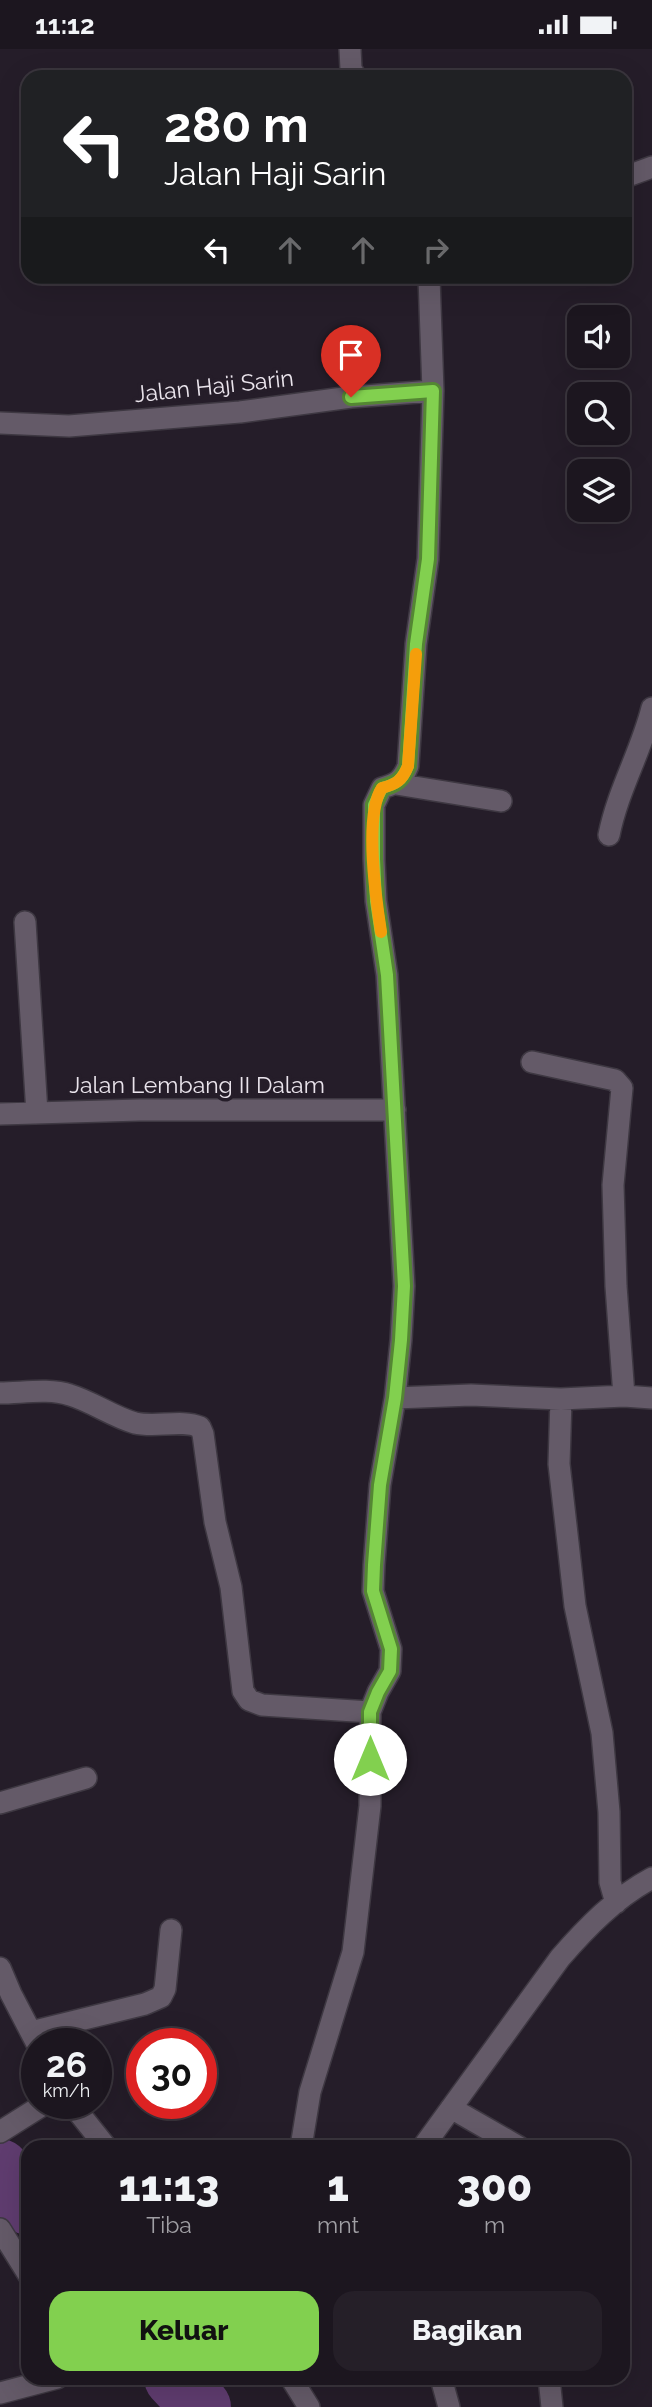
<!DOCTYPE html>
<html lang="id">
<style>
body{margin:0;font-family:Raleway,sans-serif;background:#251f28;color:#f1f3f6;height:100vh;display:flex;flex-direction:column;font-size:26px;white-space:nowrap}
*{box-sizing:border-box;margin:0}
p{font-size:23px;color:#a09fa4}
.icon{flex:none;width:38px;height:38px;fill:none;stroke:currentColor;stroke-width:2;stroke-linecap:round;stroke-linejoin:round}
.map{position:relative;flex:1;overflow:hidden}
.panel{position:absolute;left:21px;top:2091px;width:609px;height:245px;display:flex;flex-direction:column;background:#1c161f;border-radius:21px;box-shadow:0 7px 28px #0002,0 0 0 2px #3a353d}
.panel>*{flex:none}
.hud{position:absolute;left:21px;top:21px;width:611px;height:214px;border-radius:21px;box-shadow:0 7px 28px #0002,0 0 0 2px #3a353d;background:#202124;color:#fff;overflow:hidden}
.fabs{position:absolute;left:567px;top:256px;display:grid;gap:14px}
.fabs a{display:grid;place-items:center;width:63px;height:63px;border-radius:14px;background:#1c161f;box-shadow:0 7px 28px #0002,0 0 0 2px #3a353d;font-size:35px}
.speed{position:absolute;left:21px;top:1979px;display:flex;gap:14px;font-size:35px;font-weight:700;text-align:center}
.speed>*{display:grid;place-content:center;width:91px;height:91px;border-radius:50%;background:#1c161f;box-shadow:0 7px 28px #0002,0 0 0 2px #3a353d;line-height:1}
.speed small{font-size:18px;font-weight:400}
.speed .limit{border:10px solid #d22;background:#fff;color:#111}
.pin{position:absolute;display:grid;place-items:center;width:60px;height:60px;color:#fff;margin:-72px -30px;border-radius:50% 50% 50% 0;rotate:-45deg;box-shadow:0 0 7px #0007}
.pin .icon{rotate:45deg}
.me{position:absolute;width:77px;margin:-38px;rotate:0deg;stroke-linejoin:round;filter:drop-shadow(0 0 5px #0008)}
.turn{display:flex;align-items:center;gap:24px;height:147px;padding:0 28px;font-size:32px}
.turn .icon{width:91px;height:91px;stroke-width:2.5}
.turn b{display:block;font-size:49px;line-height:60px}
.lanes{display:flex;align-items:center;height:66px;padding:0 28px;background:#0003;justify-content:center;gap:35px;direction:ltr}
.lanes .off{opacity:.35}
.eta{display:flex;justify-content:space-evenly;align-items:center;height:119px;text-align:center}
.eta b{font-size:42px;font-weight:800;line-height:49px}
.cta{display:flex;gap:14px;margin-top:auto;padding:14px 28px}
.cta a{flex:1;height:80px;border-radius:21px;background:#82d04f;color:#111;font-size:28px;font-weight:800;line-height:80px;text-align:center}
.cta a+a{background:#251f28;color:#f1f3f6}
.status{display:flex;justify-content:space-between;align-items:center;height:49px;padding:0 35px;background:#1c161f;direction:ltr}
.status svg{height:19px;fill:currentColor}
.map>svg:first-child{display:block}
.lines{fill:none;stroke-linecap:round;stroke-linejoin:round}
.river{stroke:#5f3c6f;stroke-width:60}
.minor-casing{stroke:#3e3842;stroke-width:24}
.minor{stroke:#645a68;stroke-width:21}
.route-casing{stroke:#548733;stroke-width:18}
.route{stroke:#82d04f;stroke-width:12}
.slow{stroke:#f59e0b;stroke-width:12}
.labels{text-anchor:middle;stroke-width:7;stroke-linejoin:round;paint-order:stroke}
.street-label{font-size:23px;fill:#eae4ec;stroke:#251d29}
</style>
<div class="status"><b>11:12</b><svg viewBox="0 0 49 12"><path d="M0 12V9h3v3zM5 12V6h3v6zM10 12V3h3v9zM15 12V0h3v12zM26 1h20v11H26zM47 4h2v5h-2z"/></svg></div>
<div class="map">
<svg width="652" height="2358" viewBox="0 0 652 2358">
<rect width="100%" height="100%" fill="#251d29"/>
<g class="lines">
<path class="river" d="M0,2120L28,2156
M174,2329L201,2358"/>
<g class="minor-casing">
<path id="minor" d="M350,0L351,20L356,28
M625,128L652,118
M0,374L69,377L240,363L351,348L433,342
M396,735L501,752
M609,786C618,741 641,703 652,659
M25,873L37,1064
M532,1013L615,1031L622,1039L613,1136L616,1237L624,1347
M0,1065L140,1061H395
M0,1344C22,1344 49,1339 70,1346C93,1353 113,1368 135,1374C156,1379 181,1370 200,1378L203,1385L215,1473L231,1538L243,1642L249,1651L262,1656L370,1663
M395,1349L471,1346L561,1350L624,1347L652,1349
M561,1350L559,1415L568,1494L575,1557L602,1684L609,1763L610,1833L616,1854
M0,1754L86,1729
M0,1919L11,1945L37,1995
M31,1983L145,1955L161,1948L165,1940L171,1881
M71,2054L106,2098
M451,2059L519,2098
M0,2083L46,2054
M301,2098L310,2043L353,1903L370,1757V1663L378,1643L390,1622L391,1600L373,1542L374,1516L380,1436L395,1349L401,1291L404,1237L387,926L376,852L374,810V756L382,739C396,735 402,732 408,717L416,595L428,510L433,342L429,228
M423,2098L560,1909C586,1879 616,1848 652,1829
M0,2180L28,2225
M291,2329L309,2358
M441,2329L449,2358
M549,2329L552,2358
M0,2344L57,2329"/>
</g>
<use href="#minor" class="minor"/>
</g>
<g class="lines">
<g class="route-casing">
<path id="route" d="M351,348L433,342L428,510L416,595L408,717C402,732 396,735 382,739L374,756V810L376,852L387,926L404,1237L401,1291L395,1349L380,1436L374,1516L373,1542L391,1600L390,1622L378,1643L370,1663V1710"/>
</g>
<use href="#route" class="route"/>
<path class="slow" d="M381,883C376,851 364,765 382,739C396,735 402,732 408,717L416,605"/>
</g>
<g class="labels">
<g class="street-label">
<text transform="translate(214 337) rotate(-6)" y="8">Jalan Haji Sarin</text>
<text x="197" y="1044">Jalan Lembang II Dalam</text>
</g>
</g>
</svg>
<div class="fabs">
<a><svg class="icon" aria-label="sound" viewBox="0 0 24 24"><path d="M4 9h4l5-4v14l-5-4H4zM17 9q2 3 0 6"/></svg></a>
<a><svg class="icon" aria-label="search" viewBox="0 0 24 24"><circle cx="10" cy="10" r="6"/><path d="M15 15l6 6"/></svg></a>
<a><svg class="icon" aria-label="layers" viewBox="0 0 24 24"><path d="M12 4l9 5-9 5-9-5zM3 14l9 5 9-5"/></svg></a>
</div>
<div class="speed"><div>26<small>km/h</small></div><div class="limit">30</div></div>
<div class="pin" style="left:351px;top:348px;background:#d93025"><svg class="icon" aria-label="arrive" viewBox="0 0 24 24"><path d="M6 21V4h12l-3 4 3 4H6"/></svg></div>
<svg class="me" style="left:370px;top:1710px" viewBox="-20 -20 40 40"><circle r="19" fill="#fff"/><path d="M0-13L10 11 0 6-10 11z" fill="#82d04f"/></svg>
<div class="hud">
<div class="turn"><svg class="icon" aria-label="left" viewBox="0 0 24 24"><path d="M17 20v-9H6M10 6l-5 5 5 5"/></svg><div><b>280 m</b>Jalan Haji Sarin</div></div>
<div class="lanes"><svg class="icon" aria-label="left" viewBox="0 0 24 24"><path d="M17 20v-9H6M10 6l-5 5 5 5"/></svg><svg class="icon off" aria-label="ahead" viewBox="0 0 24 24"><path d="M12 20V5M6 11l6-6 6 6"/></svg><svg class="icon off" aria-label="ahead" viewBox="0 0 24 24"><path d="M12 20V5M6 11l6-6 6 6"/></svg><svg class="icon off" aria-label="right" viewBox="0 0 24 24"><path d="M7 20v-9h11M14 6l5 5-5 5"/></svg></div>
</div>
<section class="panel">
<div class="eta">
<div><b>11:13</b><p>Tiba</p></div>
<div><b>1</b><p>mnt</p></div>
<div><b>300</b><p>m</p></div>
</div>
<div class="cta"><a>Keluar</a><a>Bagikan</a></div>
</section>
</div>
